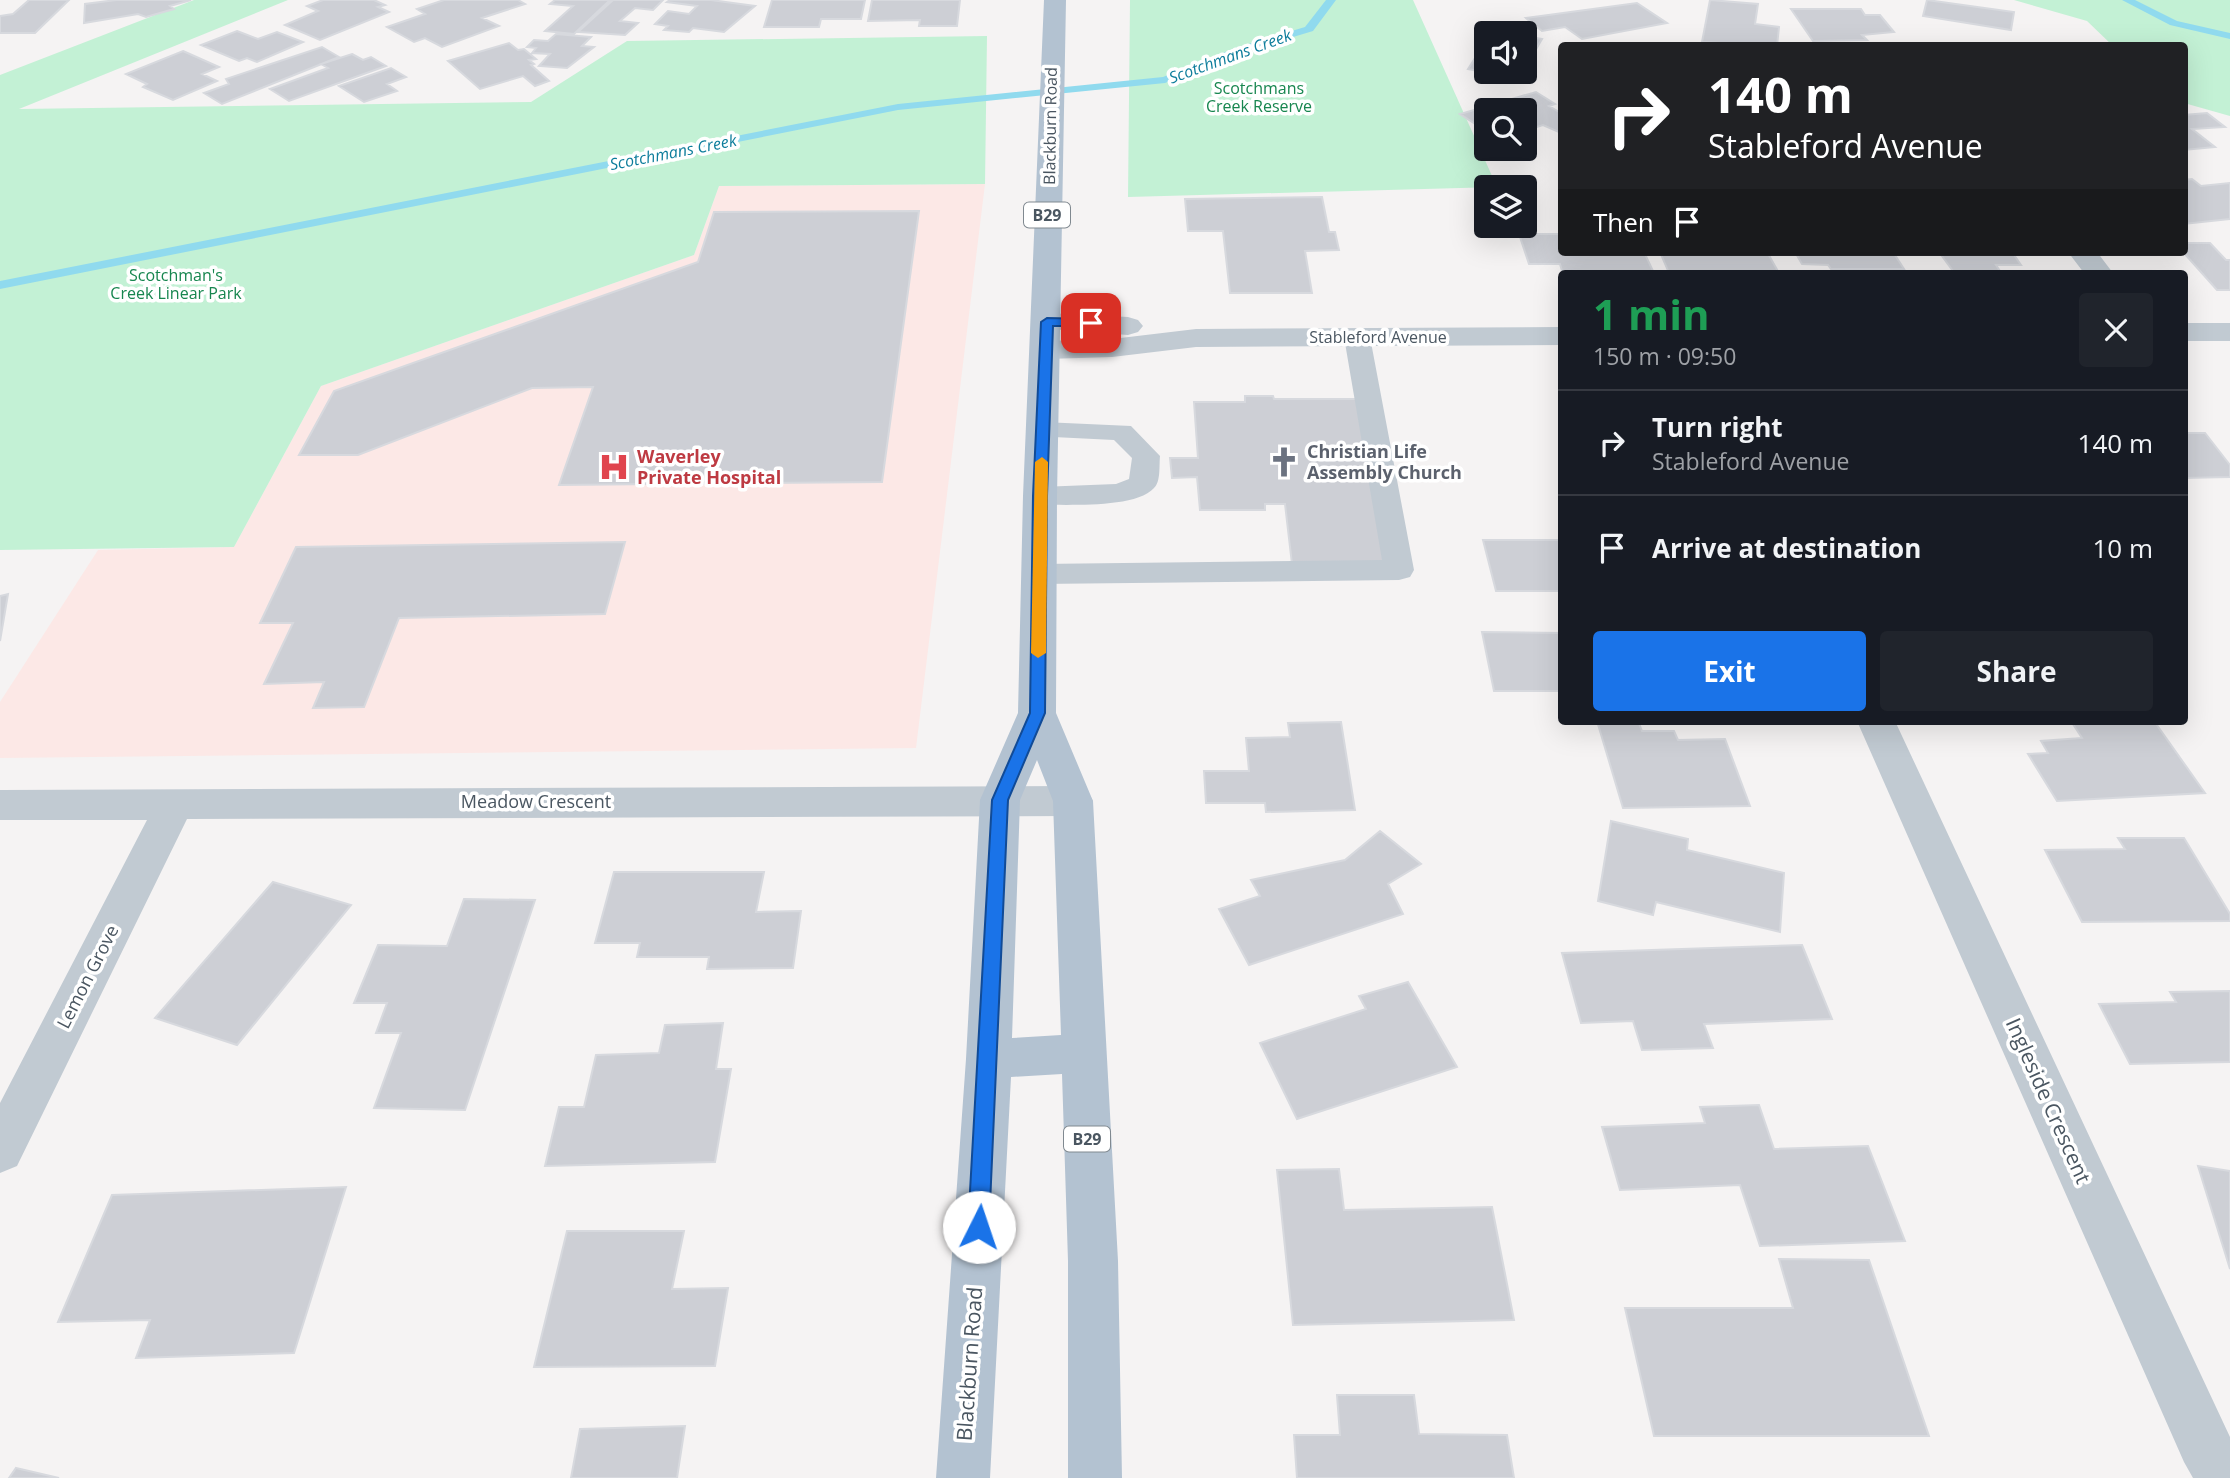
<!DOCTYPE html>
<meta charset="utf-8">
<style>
body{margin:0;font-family:"Open Sans",sans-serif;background:#20242c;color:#f1f3f6;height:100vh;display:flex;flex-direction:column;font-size:26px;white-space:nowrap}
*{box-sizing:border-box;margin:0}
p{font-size:23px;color:#9ea1a6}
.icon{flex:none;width:38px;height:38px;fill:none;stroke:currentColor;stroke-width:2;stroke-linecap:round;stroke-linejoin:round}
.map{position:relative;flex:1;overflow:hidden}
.panel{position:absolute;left:1558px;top:270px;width:630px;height:455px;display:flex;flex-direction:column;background:#171b24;border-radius:7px;box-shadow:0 7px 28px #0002}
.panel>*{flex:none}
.hud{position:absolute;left:1558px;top:42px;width:630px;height:214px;border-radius:7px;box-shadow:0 7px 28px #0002;background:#202124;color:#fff;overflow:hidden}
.buttons{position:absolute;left:1474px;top:21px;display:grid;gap:14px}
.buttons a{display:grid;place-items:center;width:63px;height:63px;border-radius:7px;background:#171b24;box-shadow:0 7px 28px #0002;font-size:35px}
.pin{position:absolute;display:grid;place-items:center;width:60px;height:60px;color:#fff;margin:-30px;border-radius:14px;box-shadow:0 4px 10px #0006}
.me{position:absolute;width:77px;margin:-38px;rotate:4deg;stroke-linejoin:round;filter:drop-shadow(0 0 5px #0008)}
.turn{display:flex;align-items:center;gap:24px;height:147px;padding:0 35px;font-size:32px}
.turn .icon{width:91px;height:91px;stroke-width:2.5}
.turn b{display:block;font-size:49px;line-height:60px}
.then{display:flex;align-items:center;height:66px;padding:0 35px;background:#0003;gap:14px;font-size:26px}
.round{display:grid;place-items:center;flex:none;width:74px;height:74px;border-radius:7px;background:#20242c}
.summary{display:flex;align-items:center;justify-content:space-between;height:119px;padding:0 35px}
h1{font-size:42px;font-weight:700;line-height:52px;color:#1e9e55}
.primary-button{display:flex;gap:14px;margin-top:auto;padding:14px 35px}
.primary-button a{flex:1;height:80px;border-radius:7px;background:#1a73e8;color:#fff;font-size:28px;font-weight:700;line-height:80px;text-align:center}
.primary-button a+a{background:#20242c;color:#f1f3f6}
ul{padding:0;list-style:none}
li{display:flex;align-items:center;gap:21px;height:105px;padding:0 35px;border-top:2px solid #363941}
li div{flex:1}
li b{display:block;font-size:26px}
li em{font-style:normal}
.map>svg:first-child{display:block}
.medical{fill:#fce8e6}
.green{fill:#c3f1d5}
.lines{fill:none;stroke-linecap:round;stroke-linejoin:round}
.stream{fill:#90daee;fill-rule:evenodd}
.building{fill:#cdcfd5;stroke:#d7d9de;stroke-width:2}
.service{fill:#c1cad2;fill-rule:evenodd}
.minor{fill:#c1cad2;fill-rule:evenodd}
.primary{fill:#b3c2d1;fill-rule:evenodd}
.route{fill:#1a73e8;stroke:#114b97;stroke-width:2}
.slow{fill:#f59e0b}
.labels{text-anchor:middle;stroke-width:7;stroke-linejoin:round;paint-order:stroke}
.far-water-label{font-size:16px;font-style:italic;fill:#0c7c9b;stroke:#fff}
.far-park-label{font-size:16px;fill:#17864f;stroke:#fff}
.far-street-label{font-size:16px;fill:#4a5661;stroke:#fff}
.shield{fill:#fff;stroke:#808990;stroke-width:2}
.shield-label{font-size:16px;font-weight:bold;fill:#4a5661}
.worship-label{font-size:18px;font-weight:bold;fill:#5b616d;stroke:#fff;text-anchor:start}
.health-label{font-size:18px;font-weight:bold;fill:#be3a42;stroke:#fff;text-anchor:start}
.street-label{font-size:18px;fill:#4a5661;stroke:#fff}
.near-street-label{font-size:21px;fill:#4a5661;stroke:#fff}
</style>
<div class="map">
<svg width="2230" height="1478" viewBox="0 0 2230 1478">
<rect width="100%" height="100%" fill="#f5f3f3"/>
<path class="medical" d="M985,184L916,748L0,758V702L98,550L234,547L321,386L694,255L719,186Z"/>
<path class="green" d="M194,0H288L19,109L531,102L627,41L987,36L985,184L719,186L694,255L321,386L234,547L0,550V75Z
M1130,0H1413L1497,187L1128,197Z
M2014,0H2230V116L2184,103V46L2112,45L2087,21Z"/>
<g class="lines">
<path class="stream" d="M1326,0H1336L1313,31L1243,52L1165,83L898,110L0,289V281L898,104L1163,77L1235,48L1305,27Z
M2122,0H2135L2177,21L2230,33V39L2170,25Z"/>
</g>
<path class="building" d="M29,0H69L35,33H0V16L13,14Z
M116,0H191L170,6L174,9L146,17L138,14L84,23L85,4Z
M323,0H374L385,5L378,7L389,12L320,40L285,25L318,11L307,6Z
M444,0H518L525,4L482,18L499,26L442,47L425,38L414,42L387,27L425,14L417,9Z
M555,0H610L574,34L545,31L573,6L550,4Z
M613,0H663L653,10L635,8L620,21L638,23L625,35L578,32Z
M670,0H711L755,6L724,32L693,28L689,32L664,30L668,26L655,24L668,11L689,14L697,6L667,2Z
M772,0H865L861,19H821L819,27H764Z
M872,0H960L957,26H919L920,20L868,21Z
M1710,0L1758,4L1755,24L1779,27L1777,46L1702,42Z
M1927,0L2014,12L2011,30L1923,16Z
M1637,3L1667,23L1582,39L1565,27L1542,31L1526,18Z
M1791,9H1861L1865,15H1880L1894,32L1862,35L1867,40L1813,41Z
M237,31L258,39L277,32L303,42L257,62L247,58L239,61L201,45Z
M556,34L591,37L582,46L594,47L567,68L539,66L550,54L532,53L536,48L527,47L534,40L548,41Z
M1524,36L1542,39L1524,70Z
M1486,41V72H1523L1519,79L1468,69Z
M509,43L518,50L524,49L536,59L529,60L534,64L531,65L549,81L535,86L523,76L480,89L448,61Z
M322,47L339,57L222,104L204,93L229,84L226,79Z
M183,51L219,67L202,74L217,81L173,100L143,87L147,84L126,74Z
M352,54L363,60L371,57L386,66L289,101L270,89L328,68L321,64Z
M391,68L406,77L387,84L397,91L364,102L339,86Z
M1536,92L1555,104L1549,106L1561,113V133L1543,125L1524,131V110H1486V131L1460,114Z
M2207,113L2225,127L2192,129L2215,147L2184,150V115Z
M2192,179L2201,186L2230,183V219L2184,224V180Z
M1322,197L1329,232H1335L1339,250L1305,251L1312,293H1230L1223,231H1188L1185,199Z
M919,211L882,482L559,485L593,387L532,388L358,455H299L334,391L698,262L714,212Z
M1519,234H1561V252H1644L1653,271H1562L1560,264H1529Z
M2184,243H2210L2226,260H2230V290H2217L2183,252Z
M1660,252H1767L1779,273H1669Z
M1795,252H1893L1904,269H1831L1828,265L1802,264Z
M1939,252H2012L2021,265H1996L2000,271H1953Z
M1245,396H1273L1274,399H1356L1386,563L1292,564L1285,504H1265V510H1200L1197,477L1172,478L1170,458H1198L1194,402H1245Z
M2184,433H2205L2230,465V477L2184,478Z
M1483,540H1561V591H1496Z
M625,542L605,614L399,618L364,707L313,708L324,682L264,684L293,623H260L296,547Z
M8,594L0,641V596Z
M1482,632L1561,633V691H1494Z
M1597,721H1638L1642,731H1674L1678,740L1725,739L1750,806L1623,808Z
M2071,721H2154L2205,793L2057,801L2028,754L2048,753L2041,741L2082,738Z
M1341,722L1355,810L1266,812L1265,803H1206L1204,771H1249L1246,738L1290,737L1288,723Z
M1611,821L1688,839L1687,850L1784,873L1780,932L1656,902L1653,915L1598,901Z
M1380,831L1421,864L1388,884L1403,914L1249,965L1219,909L1260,896L1251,880L1345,860Z
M2118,838H2184L2230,914V921L2082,922L2045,850L2125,849Z
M614,872H764L756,912L801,911L793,968L707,969L709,957H637L640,943H595Z
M273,882L351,905L237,1045L155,1018Z
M464,899L535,900L465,1110L374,1108L401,1033H376L387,1003H354L378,945L447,946Z
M1802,945L1832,1019L1704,1024L1713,1048L1642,1050L1633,1021L1581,1023L1562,953Z
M1408,982L1457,1067L1297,1119L1260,1043L1366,1009L1359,996Z
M2230,991V1062L2130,1064L2099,1004L2176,1002L2170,992Z
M723,1023L716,1069H731L715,1162L545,1166L559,1107H584L596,1055L659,1053L665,1025Z
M1759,1105L1774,1149L1868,1146L1905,1241L1760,1246L1740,1185L1620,1190L1602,1127L1705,1123L1700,1107Z
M2198,1166L2230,1171V1269Z
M1339,1169L1344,1210L1492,1207L1514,1320L1293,1325L1277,1170Z
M346,1187L294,1353L136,1358L150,1320L58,1322L112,1195Z
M567,1231H684L672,1289L728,1288L715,1366L534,1367Z
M1779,1259L1869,1260L1929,1436H1654L1625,1308H1793Z
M1337,1395H1414L1419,1434L1507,1435L1514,1478H1297L1294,1435H1340Z
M685,1426L677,1478H571L580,1429Z
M16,1468L59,1478H9Z"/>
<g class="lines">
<path class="service" d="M1357,329L1366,332L1370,337L1414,570L1410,577L1399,580L1039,584L1028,581L1024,574L1028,567L1039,564L1382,560L1344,337L1348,332Z
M1043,422L1131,426L1160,456C1159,465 1161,482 1154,488C1135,509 1067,504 1040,505L1030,502L1026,496L1030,490L1040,487L1116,484L1129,479L1132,458L1114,440L1033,436L1029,430L1033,424Z"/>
<path class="minor" d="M2068,252H2097L2113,273H2084Z
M1047,313L1128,317L1138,320L1143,326L1138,332L1128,335L1037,328L1032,322L1037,316Z
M2184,323H2230V341H2184Z
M1561,327V345L1196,347L1112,357L1046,359L1035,356L1031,350L1035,344L1046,341L1112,339L1196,329Z
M1857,721H1895L2230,1437V1478H2193L2184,1462Z
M1073,786L1087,790L1093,801L1087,812L1073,816L187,819L17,1166L0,1173V1103L147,820H0V790Z"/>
<path class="primary" d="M1044,0H1066L1057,496L1056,713L1093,801L1118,1261L1122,1478H1068V1261L1062,1074L1011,1077L990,1478H936L966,1059L980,800L1018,713L1023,496ZM1037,760L1053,801L1061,1035L1012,1038L1020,800Z"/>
</g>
<path class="route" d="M1047,318L1091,319L1097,323L1091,326H1053L1047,496L1045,713L1008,800L989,1227L986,1234L979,1236L971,1234L968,1227L992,800L1030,713L1033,496L1041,322Z"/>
<path class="slow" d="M1042,457L1048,462L1046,653L1038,658L1031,653L1035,462Z"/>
<defs>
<g id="church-bare" transform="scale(2.415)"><path d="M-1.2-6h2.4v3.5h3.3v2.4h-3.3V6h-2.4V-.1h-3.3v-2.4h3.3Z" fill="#6b7280" stroke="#fff" stroke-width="2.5" paint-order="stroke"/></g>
<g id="hospital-bare" transform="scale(2.415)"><path d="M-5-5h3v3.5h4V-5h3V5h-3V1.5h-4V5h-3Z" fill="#e0444e" stroke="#fff" stroke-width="2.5" paint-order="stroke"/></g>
</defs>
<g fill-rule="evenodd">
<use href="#church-bare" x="1284" y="462"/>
<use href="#hospital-bare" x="614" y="467"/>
</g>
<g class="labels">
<g class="far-water-label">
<text transform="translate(1230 56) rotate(-20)" y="6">Scotchmans Creek</text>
<text transform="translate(673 152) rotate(-11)" y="6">Scotchmans Creek</text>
</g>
<g class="far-park-label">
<text x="1259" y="94">Scotchmans<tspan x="1259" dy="18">Creek Reserve</tspan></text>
<text x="176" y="281">Scotchman's<tspan x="176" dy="18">Creek Linear Park</tspan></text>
</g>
<g class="far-street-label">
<text transform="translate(1050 126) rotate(-89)" y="6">Blackburn Road</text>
<text x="1378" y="343">Stableford Avenue</text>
</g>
<g class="shield">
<rect x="1024" y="202.5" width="46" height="25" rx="5"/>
<rect x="1064" y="1126.5" width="46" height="25" rx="5"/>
</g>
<g class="shield-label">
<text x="1047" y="221">B29</text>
<text x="1087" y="1145">B29</text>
</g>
<g class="worship-label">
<text x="1307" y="458">Christian Life<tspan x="1307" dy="21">Assembly Church</tspan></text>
</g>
<g class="health-label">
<text x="637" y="463">Waverley<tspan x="637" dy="21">Private Hospital</tspan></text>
</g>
<g class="street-label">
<text x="536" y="808">Meadow Crescent</text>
<text transform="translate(88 977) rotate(-63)" y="6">Lemon Grove</text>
</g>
<g class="near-street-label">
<text transform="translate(2048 1101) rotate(66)" y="7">Ingleside Crescent</text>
<text transform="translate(970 1364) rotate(-86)" y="7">Blackburn Road</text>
</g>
</g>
</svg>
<div class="buttons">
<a><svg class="icon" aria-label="sound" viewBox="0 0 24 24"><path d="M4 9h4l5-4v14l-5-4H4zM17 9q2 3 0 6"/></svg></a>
<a><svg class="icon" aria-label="search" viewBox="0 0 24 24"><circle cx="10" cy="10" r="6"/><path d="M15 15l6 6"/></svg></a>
<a><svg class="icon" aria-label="layers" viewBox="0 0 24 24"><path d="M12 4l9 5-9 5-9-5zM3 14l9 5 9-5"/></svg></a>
</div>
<div class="pin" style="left:1091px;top:323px;background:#d93025"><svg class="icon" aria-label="arrive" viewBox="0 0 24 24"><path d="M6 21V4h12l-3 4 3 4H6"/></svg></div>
<svg class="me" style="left:979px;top:1227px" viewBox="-20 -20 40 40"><circle r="19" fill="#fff"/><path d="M0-13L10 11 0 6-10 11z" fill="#1a73e8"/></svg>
<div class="hud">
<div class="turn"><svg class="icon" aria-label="right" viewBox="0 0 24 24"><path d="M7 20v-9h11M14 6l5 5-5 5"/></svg><div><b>140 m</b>Stableford Avenue</div></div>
<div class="then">Then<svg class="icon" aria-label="arrive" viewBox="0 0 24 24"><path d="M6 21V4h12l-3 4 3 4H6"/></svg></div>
</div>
<section class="panel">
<div class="summary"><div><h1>1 min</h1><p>150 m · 09:50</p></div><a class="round"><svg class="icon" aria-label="close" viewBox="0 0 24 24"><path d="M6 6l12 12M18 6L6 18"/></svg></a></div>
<ul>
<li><svg class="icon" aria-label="right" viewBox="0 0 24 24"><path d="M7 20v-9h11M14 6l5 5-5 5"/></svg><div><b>Turn right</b><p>Stableford Avenue</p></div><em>140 m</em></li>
<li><svg class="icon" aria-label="arrive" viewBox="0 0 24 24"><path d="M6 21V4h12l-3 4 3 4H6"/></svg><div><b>Arrive at destination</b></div><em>10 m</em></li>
</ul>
<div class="primary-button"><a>Exit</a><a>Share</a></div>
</section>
</div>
